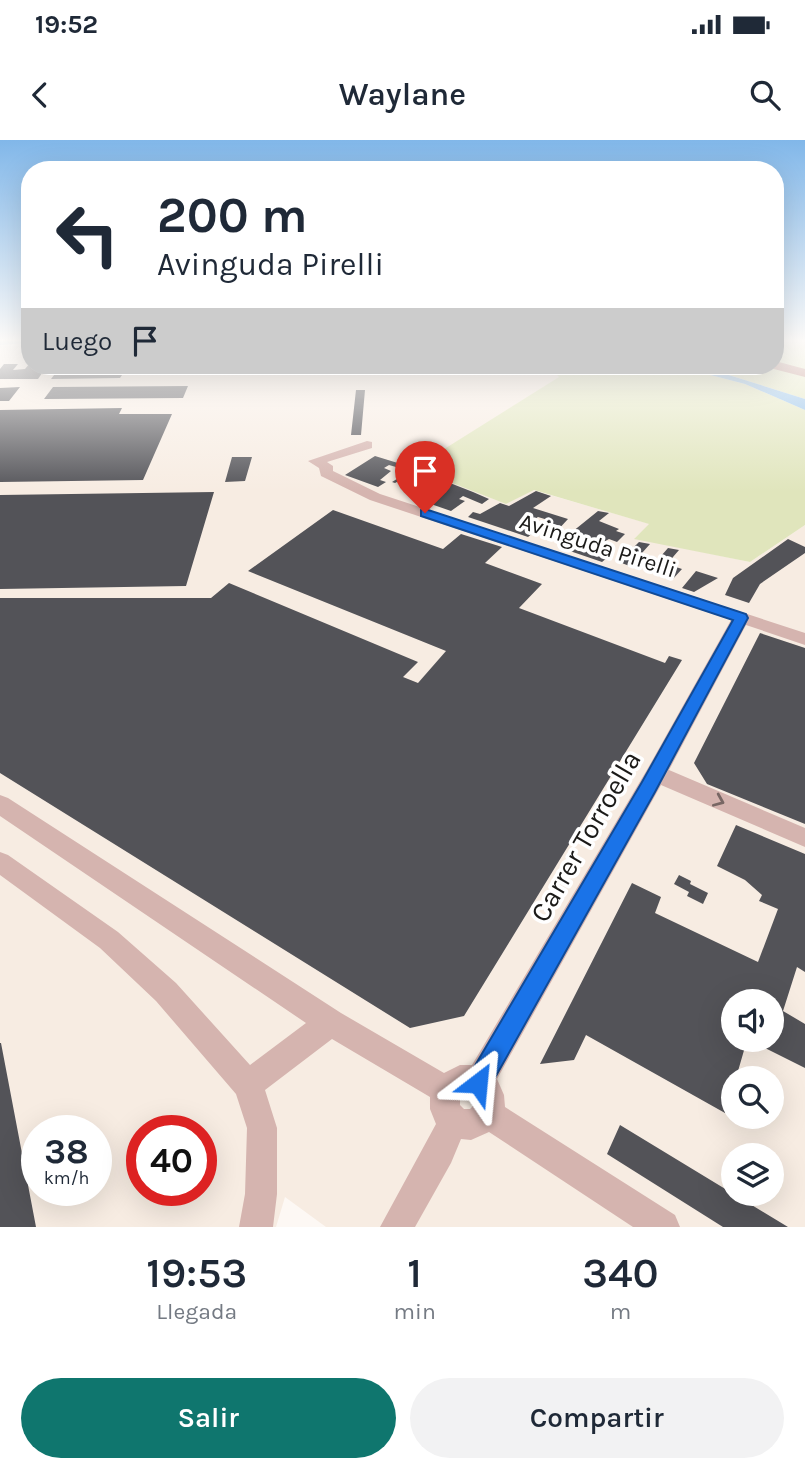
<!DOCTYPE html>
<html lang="es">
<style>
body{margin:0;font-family:Karla,sans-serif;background:#f2f2f3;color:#1f2937;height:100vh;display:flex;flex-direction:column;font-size:26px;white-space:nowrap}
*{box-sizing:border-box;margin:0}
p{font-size:23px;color:#747a83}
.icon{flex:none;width:38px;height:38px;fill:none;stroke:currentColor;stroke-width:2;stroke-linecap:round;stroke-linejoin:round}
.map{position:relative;height:1087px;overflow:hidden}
.sheet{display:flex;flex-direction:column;background:#fff;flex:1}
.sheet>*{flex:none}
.banner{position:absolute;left:21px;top:21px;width:763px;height:214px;border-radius:28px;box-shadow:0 7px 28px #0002;background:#fff;color:#1f2937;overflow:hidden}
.fabs{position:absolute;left:721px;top:849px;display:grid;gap:14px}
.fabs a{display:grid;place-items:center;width:63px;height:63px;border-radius:50%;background:#fff;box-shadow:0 7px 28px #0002;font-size:35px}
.speed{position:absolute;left:21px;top:975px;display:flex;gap:14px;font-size:35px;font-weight:700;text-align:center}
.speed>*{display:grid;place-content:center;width:91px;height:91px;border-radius:50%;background:#fff;box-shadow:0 7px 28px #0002;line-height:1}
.speed small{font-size:18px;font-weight:400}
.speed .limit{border:10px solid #d22;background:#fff;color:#111}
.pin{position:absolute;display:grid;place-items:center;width:60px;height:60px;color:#fff;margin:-72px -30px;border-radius:50% 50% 50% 0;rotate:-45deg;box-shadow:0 0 7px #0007}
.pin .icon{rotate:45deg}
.me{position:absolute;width:77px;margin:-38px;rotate:29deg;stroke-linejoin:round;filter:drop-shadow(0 0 5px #0008)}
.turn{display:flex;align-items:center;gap:24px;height:147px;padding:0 21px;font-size:32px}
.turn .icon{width:91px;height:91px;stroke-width:2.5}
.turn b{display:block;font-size:49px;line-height:60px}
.then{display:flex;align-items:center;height:66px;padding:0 21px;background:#0003;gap:14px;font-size:26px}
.eta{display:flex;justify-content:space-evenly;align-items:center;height:119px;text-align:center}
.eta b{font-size:42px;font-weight:600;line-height:49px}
.primary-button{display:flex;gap:14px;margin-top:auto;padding:14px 21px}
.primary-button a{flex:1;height:80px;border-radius:42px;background:#0f766e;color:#fff;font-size:28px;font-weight:600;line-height:80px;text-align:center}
.primary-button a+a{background:#f2f2f3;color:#1f2937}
.status{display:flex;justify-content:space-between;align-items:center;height:49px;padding:0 35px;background:#fff;direction:ltr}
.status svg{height:19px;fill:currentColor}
header{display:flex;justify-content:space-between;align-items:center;height:91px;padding:0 21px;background:#fff;font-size:32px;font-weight:600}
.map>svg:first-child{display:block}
.built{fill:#f7ece2;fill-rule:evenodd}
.green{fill:#e0e5bc}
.water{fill:#88bcea}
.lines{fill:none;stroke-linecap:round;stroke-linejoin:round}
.canal{fill:#88bcea;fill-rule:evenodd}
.building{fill:#535358}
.minor{fill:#d5b4af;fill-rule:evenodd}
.major{fill:#b27a70;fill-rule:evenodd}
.oneway{stroke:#786764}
.route{fill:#1a73e8;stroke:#114b97;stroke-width:2}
.labels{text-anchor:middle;stroke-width:7;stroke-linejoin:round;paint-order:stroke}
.street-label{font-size:23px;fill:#1b1a18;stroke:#fff}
.near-street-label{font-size:28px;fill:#1b1a18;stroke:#fff}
</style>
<div class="status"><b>19:52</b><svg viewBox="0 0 49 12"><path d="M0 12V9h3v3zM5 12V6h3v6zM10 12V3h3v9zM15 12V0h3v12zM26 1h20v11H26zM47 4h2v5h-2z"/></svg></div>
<header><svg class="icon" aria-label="back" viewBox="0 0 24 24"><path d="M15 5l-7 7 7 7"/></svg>Waylane<svg class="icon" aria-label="search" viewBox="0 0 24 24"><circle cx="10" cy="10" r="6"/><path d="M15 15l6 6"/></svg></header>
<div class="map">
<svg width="805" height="1087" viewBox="0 0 805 1087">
<rect width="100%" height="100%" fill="#fdf8f4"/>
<path class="built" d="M0,206H30V226L550,227L560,237L415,328L506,364L533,350L650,384L635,398L750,422L805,385V1087H326L285,1057L276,1087H0ZM733,861H772V900H733ZM733,938H772V976H733ZM37,990H96V1050H37ZM142,990H201V1050H142ZM733,1015H772V1054H733Z"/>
<path class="green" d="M775,200H805V259L700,226H775Z
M538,226H676L745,244L805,270V385L750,422L634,399L649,384L534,350L506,364L447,341L435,347L408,336L417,330L414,328L559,237L550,227Z"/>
<path class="water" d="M676,226H700L805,259V270L745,244Z"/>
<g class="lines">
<path class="canal" d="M0,200H30L24,203L0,205Z"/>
</g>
<path class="building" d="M30,223V226H47L38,239H0V229L4,224H18L13,230L25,229Z
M61,226H149L145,232H124L120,238L51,239Z
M188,246L183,258L44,259L53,247Z
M20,247L9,261H0V248Z
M356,250H365L361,295H351Z
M122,268L119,274H172L143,340L0,342V270Z
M375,316L414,328L418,330L395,343L392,342L410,331L389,325L384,328L391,331L380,340L386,342L378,347L345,335Z
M232,317H252L245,341L225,342Z
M450,343L473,352L489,359L482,364L463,356L459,359L465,361L451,371L428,363L446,351L440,349Z
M536,351L551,356L533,368L568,379L556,392L542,387L548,380L538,377L530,382L540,387L528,397L468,377L473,372L480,374L500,363L509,366Z
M214,352L186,446L0,449V355Z
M333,370L443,409L461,394L502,407L485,423L542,444L519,468L665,523L669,516L682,520L464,876L410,888L0,633V458H211L229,443L418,522L403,537L418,543L446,511L248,431Z
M598,371L609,373L599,381L619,389L616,391L625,394L617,402L609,399L596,406L614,412L602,422L567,410L583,395L572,392Z
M788,399L805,407V413L760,444L749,463L725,455L733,438Z
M639,402L650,404L642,413L648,416L635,428L619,422Z
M668,408L679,410L667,424L682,429L672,440L648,431Z
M696,431L718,438L694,452L682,448Z
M760,493L805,508V684L707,644L694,623Z
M736,685L805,714V832L797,827L783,871L805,884V928L749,900H772V861H733V900H747L736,938H733L725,973L586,895L574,920L540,924L632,743L661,757L655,773L758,822L778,769L759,761L762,755L745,740L717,726Z
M679,735L691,741L690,744L708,753L703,764L687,756L689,752L674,744Z
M0,903H1L36,1087H0Z
M620,985L788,1087H723L607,1014Z"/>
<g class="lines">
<path class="minor" d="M367,301L372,302V308L327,322L333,326V331L380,354L805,493V505L746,485L669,630L805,688V707L661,645L497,939L504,955L505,967L675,1075L680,1087H633L489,992L471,1000L461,999L451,1023L415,1087H380L436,984L430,969V957L332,899L265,950L277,988V1054L273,1087H239L245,1054L247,988L236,954L156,861L100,808L0,735V712L8,715L118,792L176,843L250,925L306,883L0,676V655L8,658L341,873L444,933L460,925H472L648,628L731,480L370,360L321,336L319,328L308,321ZM464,954L474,959V965L470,969H464L460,965V959Z"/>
<path class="major" d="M775,221L805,229V237L770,228L769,226H775Z"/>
</g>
<defs><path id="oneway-chevron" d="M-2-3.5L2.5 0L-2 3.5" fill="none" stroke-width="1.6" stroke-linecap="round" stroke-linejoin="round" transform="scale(1.75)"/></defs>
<use class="oneway" href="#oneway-chevron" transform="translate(719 661) rotate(23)"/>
<linearGradient id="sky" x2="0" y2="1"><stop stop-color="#81b7e9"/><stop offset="0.57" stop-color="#fefcfa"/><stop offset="1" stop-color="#fefcfa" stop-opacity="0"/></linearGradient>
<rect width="805" height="352" fill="url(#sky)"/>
<path class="route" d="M425,369L746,474L748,478L655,652L487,952L478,955L470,952L466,943L470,934L642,642L733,480L421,376V370Z"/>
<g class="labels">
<g class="street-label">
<text transform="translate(598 405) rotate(18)" y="8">Avinguda Pirelli</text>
</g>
<g class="near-street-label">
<text transform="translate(585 696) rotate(-60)" y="10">Carrer Torroella</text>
</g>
</g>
</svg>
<div class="fabs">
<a><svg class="icon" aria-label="sound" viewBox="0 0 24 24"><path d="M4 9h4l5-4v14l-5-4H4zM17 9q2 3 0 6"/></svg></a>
<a><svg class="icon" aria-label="search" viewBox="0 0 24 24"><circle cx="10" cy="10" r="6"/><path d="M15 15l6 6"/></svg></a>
<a><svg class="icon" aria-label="layers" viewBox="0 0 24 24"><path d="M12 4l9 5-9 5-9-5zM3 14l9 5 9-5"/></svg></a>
</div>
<div class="speed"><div>38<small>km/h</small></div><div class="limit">40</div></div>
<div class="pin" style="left:425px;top:373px;background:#d93025"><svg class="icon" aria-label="arrive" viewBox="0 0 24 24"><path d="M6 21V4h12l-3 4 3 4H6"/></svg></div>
<svg class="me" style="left:478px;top:943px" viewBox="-20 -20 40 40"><path d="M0-17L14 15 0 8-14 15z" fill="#1a73e8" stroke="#fff" stroke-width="4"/></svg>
<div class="banner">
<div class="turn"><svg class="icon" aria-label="left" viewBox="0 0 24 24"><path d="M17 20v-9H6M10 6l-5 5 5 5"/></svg><div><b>200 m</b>Avinguda Pirelli</div></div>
<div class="then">Luego<svg class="icon" aria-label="arrive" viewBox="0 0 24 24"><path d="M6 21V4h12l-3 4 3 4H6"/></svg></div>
</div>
</div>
<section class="sheet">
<div class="eta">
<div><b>19:53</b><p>Llegada</p></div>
<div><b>1</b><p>min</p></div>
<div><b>340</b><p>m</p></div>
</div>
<div class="primary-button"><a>Salir</a><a>Compartir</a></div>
</section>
